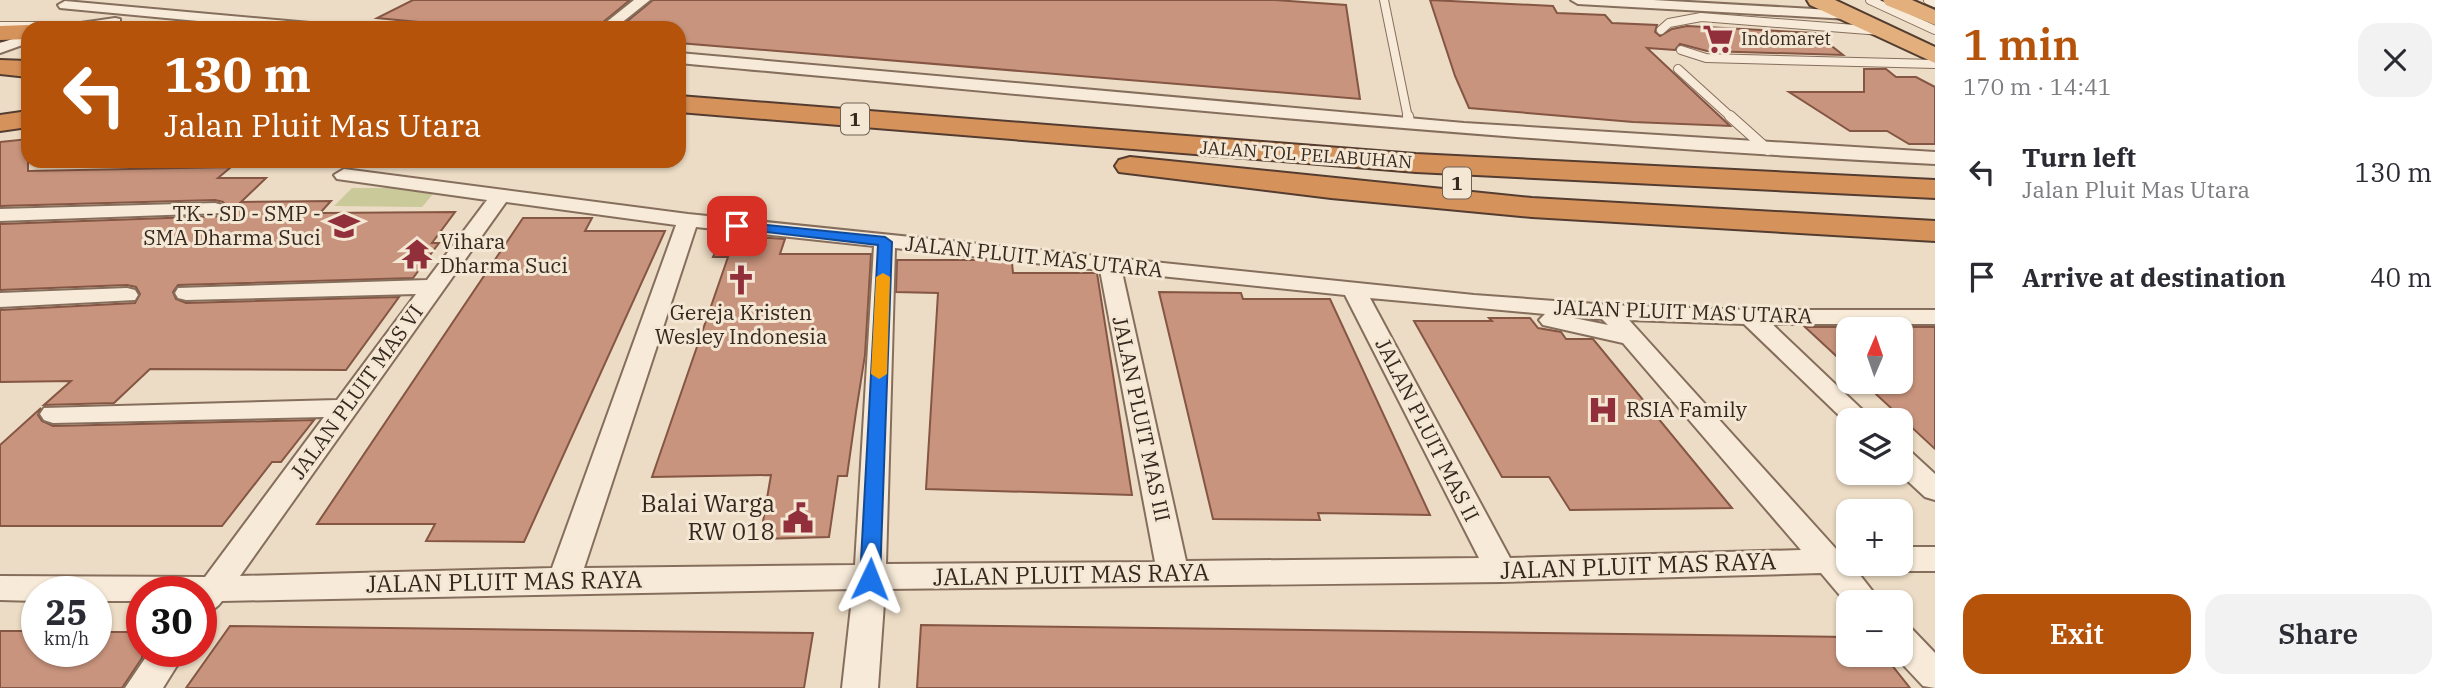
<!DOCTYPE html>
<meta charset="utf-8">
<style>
body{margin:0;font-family:"IBM Plex Serif",serif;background:#f2f2f3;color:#2b2b33;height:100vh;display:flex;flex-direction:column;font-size:26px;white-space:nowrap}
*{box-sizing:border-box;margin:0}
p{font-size:23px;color:#7c7c81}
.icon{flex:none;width:38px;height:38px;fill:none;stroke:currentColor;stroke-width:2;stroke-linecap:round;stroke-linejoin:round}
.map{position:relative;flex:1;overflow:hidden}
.side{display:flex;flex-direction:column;background:#fff;width:525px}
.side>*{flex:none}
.hud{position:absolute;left:21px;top:21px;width:665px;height:147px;border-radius:21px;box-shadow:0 2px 5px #0004;background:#b45309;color:#fff;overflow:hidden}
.needle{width:46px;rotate:2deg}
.tools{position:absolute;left:1836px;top:317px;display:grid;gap:14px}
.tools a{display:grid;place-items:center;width:77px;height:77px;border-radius:14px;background:#fff;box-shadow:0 2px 5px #0004;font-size:35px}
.speed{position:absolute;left:21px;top:576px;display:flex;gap:14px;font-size:35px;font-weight:700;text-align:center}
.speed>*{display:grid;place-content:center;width:91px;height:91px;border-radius:50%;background:#fff;box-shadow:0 2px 5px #0004;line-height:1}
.speed small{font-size:18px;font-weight:400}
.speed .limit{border:10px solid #d22;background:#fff;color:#111}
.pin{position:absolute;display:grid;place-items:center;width:60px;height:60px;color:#fff;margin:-30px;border-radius:14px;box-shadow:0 4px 10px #0006}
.me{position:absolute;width:77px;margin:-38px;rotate:2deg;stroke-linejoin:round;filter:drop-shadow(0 0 5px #0008)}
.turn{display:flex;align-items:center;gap:24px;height:147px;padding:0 28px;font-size:32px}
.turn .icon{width:91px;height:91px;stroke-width:2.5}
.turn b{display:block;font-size:49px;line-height:60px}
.round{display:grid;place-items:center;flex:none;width:74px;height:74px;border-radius:21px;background:#f2f2f3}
.summary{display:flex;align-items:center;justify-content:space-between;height:119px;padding:0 28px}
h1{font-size:42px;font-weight:600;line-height:52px;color:#b45309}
.primary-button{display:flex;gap:14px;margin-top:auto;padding:14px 28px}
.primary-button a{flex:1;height:80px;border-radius:21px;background:#b45309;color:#fff;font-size:28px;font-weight:600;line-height:80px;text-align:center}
.primary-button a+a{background:#f2f2f3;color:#2b2b33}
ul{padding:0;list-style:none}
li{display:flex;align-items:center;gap:21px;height:105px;padding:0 28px}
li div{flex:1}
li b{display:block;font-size:26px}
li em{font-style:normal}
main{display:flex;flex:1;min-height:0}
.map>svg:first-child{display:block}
.green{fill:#c9c99a}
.building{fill:#c8947d;stroke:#845643;stroke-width:2}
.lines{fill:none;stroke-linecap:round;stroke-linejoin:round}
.service-far1-casing{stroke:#866e5c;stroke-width:10}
.service-casing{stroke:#866e5c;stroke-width:12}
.minor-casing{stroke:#866e5c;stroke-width:4}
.trunk-casing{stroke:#543d30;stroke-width:4}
.motorway-casing{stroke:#543d30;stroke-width:4}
.service-far1{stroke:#f7ead8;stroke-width:8}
.service{stroke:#f7ead8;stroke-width:10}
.minor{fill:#f7ead8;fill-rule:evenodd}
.trunk{fill:#e2af7d;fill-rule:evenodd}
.motorway{fill:#d6925b;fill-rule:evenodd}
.route{fill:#1a73e8;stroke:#114b97;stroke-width:2}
.slow{fill:#f59e0b}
.labels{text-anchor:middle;stroke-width:6;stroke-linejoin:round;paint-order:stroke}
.far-poi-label{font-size:18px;fill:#37281f;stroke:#f4e7d4;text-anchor:start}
.far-street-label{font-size:18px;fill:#37281f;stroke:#f4e7d4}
.shield{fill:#f4e7d4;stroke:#706155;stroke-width:2}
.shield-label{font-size:19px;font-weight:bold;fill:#37281f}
.poi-label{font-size:21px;fill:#37281f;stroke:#f4e7d4;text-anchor:start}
.street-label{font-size:21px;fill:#37281f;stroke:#f4e7d4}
.near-poi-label{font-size:24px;fill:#37281f;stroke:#f4e7d4;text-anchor:end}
.near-street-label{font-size:24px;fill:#37281f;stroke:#f4e7d4}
</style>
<main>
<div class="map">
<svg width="1935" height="688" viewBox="0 0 1935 688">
<rect width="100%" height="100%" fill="#ecdcc5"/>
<path class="green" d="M352,188H438L422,207L334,206Z"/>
<path class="building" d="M413,0H630L596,28H481L377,18Z
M653,0H1275L1346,5L1360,99L679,43V28H619Z
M1430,0L1553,6L1557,13L1605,15L1612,23L1657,25L1655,32L1660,36L1672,29L1687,26L1815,33L1843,55L1707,51L1680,44L1675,50L1647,48L1730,126L1633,122L1469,108L1455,76Z
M1864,69H1886L1896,77H1916L1935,87V144H1909L1887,131H1850L1789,92H1864Z
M28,139V171L231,167L218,178H266L241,202L331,201L320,213L455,212L432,243H439L413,278L178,285L173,292L176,299L186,303L399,297L346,370L150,369L114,403L44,405L71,381L0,382V310L135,303L140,294L136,287L127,285L0,290V224L222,216L228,209L223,202L215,200L0,206V142Z
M523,218H592L585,231H665L524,542L426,541L435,524H317Z
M723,235L785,239L780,254H871L865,355L856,412L847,476H838L829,537L760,539L771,475L652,477L728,257H713Z
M897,260H985L1012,263L1013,273H1097L1132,495L926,489L938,293L896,292Z
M1159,292L1241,293L1243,299H1330L1430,515L1318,513L1320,520L1213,519Z
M1489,318H1530L1538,328L1561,332L1566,339H1593L1732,508L1570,510L1549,477H1502L1414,321H1492Z
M1805,327H1848V367Z
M1900,327H1935V449L1863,382H1900Z
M41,408L38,415L42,421L53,426L314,420L281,462H272L222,526H0V445Z
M921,625L1848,637V654H1883L1910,688H917Z
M230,626L306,627L813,633L804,688H186Z
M0,631H37V651H96V632H142V658L122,688H0Z"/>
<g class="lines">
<g class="service-far1-casing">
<path id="service-far1" d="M1384,0L1408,118
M1870,0L1935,30
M1928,0L1935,3
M0,26H85
M1661,30L1669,23L1701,17L1881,31
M1681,50L1706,58L1935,64
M1678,69L1732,118"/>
</g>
<g class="service-casing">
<path id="service" d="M1408,116L1409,123
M1730,116L1768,150"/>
</g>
<g class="minor-casing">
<path id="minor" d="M634,0H650L615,28H599Z
M1571,0H1653L1849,11L1856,15L1849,19L1578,4Z
M65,1L321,24L328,28H272L60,8L58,5Z
M115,18L120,19V25L67,28L74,24Z
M28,34V43L0,53V43Z
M679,53L1464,123L1935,152V164C1515,143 1097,101 679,63Z
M344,169L688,214L1474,295L1609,305L1750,310H1935V324H1772L1873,420H1848V424L1744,324L1629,320L1837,550L1848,549V564H1862L1856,570L1881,602H1848V605L1821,573L1501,582L885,589L878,688H842L853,589L222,601C217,608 210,613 201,610V592H142V601H96V592H37V601L0,600V576L205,577L324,417L53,423L44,420L40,414L44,408L337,400L416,294L186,300L178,298L175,293L178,288L427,280L487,200L337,179L334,175ZM506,202L676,225L552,568L240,576ZM696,227L874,246L855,565L584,568ZM895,248L1100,270L1155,562L886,564ZM1122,272L1345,295L1479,558L1186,561ZM1370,298L1545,314L1539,320L1543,325L1623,343L1801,550L1510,558ZM1564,316L1602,319L1608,325Z
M215,203L222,205L225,209L222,213L0,221V209Z
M127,288L135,290L138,295L135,300L0,307V293Z
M1900,449L1910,451L1935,474V500L1925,497L1898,472Z
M1900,547H1935V571H1900L1889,567L1887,564H1900Z
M1900,626L1912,629L1935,653V688L1923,686L1893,654H1900Z
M150,651H186L163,688H125Z"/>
</g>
<g class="trunk-casing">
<path id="trunk" d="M1807,0H1835L1935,47V63L1810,5Z
M1883,0H1912L1935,10V25L1886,5Z"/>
</g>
<g class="motorway-casing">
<path id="motorway" d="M28,25L37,28H28V39L0,40V26Z
M0,60L28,61V77L0,74Z
M679,96L1416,154L1935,180V198L1416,172L679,112Z
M28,111V127L0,131V115Z
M1130,157L1532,198L1935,221V241L1532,217L1331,198L1119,172L1115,166L1119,160Z"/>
</g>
<use href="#service-far1" class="service-far1"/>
<use href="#service" class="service"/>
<use href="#minor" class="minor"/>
<use href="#trunk" class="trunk"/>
<use href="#motorway" class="motorway"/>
</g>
<path class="route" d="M737,222L885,237L892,242L880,579L877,584H863L860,579L878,245L732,228L731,226Z"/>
<path class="slow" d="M883,273L890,277L887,374L879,379L871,374L876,277Z"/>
<defs>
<g id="supermarket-bare" transform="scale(2.415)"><path d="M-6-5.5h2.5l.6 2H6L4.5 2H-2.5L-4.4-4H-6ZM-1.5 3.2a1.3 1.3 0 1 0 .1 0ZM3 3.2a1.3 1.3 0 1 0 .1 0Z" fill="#912f3b" stroke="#f4e7d4" stroke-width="2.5" paint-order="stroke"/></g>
<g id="school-bare" transform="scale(2.415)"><path d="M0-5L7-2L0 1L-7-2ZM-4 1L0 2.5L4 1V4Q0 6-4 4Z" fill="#912f3b" stroke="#f4e7d4" stroke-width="2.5" paint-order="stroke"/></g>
<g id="temple-bare" transform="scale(2.415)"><path d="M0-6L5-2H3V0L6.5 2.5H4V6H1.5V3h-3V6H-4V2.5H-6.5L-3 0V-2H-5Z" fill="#912f3b" stroke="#f4e7d4" stroke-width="2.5" paint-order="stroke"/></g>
<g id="church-bare" transform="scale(2.415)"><path d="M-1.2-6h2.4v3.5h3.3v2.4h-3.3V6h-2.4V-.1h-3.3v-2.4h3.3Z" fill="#912f3b" stroke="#f4e7d4" stroke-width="2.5" paint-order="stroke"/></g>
<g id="hospital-bare" transform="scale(2.415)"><path d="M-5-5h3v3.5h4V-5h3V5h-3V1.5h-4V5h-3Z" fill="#912f3b" stroke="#f4e7d4" stroke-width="2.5" paint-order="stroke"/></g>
<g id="civic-bare" transform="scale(2.415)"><path d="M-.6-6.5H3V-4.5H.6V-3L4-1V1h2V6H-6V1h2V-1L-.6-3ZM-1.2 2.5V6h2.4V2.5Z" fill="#912f3b" stroke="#f4e7d4" stroke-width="2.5" paint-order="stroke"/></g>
</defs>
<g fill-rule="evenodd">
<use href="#supermarket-bare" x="1718" y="39"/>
<use href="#school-bare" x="344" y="226"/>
<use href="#temple-bare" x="417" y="254"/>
<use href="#church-bare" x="741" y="280"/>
<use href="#hospital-bare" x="1603" y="410"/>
<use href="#civic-bare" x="798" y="518"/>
</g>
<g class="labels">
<g class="far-poi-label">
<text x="1741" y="45">Indomaret</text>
</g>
<g class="far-street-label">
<text transform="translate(1306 155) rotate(4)" y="6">JALAN TOL PELABUHAN</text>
</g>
<g class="shield">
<rect x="841" y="103.5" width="28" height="31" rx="5"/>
<rect x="1443" y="167.5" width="28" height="31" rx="5"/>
</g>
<g class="shield-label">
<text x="855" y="126">1</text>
<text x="1457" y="190">1</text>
</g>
<g class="poi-label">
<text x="321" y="221" text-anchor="end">TK - SD - SMP -<tspan x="321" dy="24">SMA Dharma Suci</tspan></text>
<text x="440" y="249">Vihara<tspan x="440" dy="24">Dharma Suci</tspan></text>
<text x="741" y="320" text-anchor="middle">Gereja Kristen<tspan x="741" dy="24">Wesley Indonesia</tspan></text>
<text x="1626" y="417">RSIA Family</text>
</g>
<g class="street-label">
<text transform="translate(1034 257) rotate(6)" y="7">JALAN PLUIT MAS UTARA</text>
<text transform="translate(1683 312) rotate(2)" y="7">JALAN PLUIT MAS UTARA</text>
<text transform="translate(357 392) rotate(-54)" y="7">JALAN PLUIT MAS VI</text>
<text transform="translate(1141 419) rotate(78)" y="7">JALAN PLUIT MAS III</text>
<text transform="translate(1427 430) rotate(63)" y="7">JALAN PLUIT MAS II</text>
</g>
<g class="near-poi-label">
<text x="775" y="512">Balai Warga<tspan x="775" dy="28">RW 018</tspan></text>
</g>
<g class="near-street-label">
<text transform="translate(1638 566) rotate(-2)" y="8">JALAN PLUIT MAS RAYA</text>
<text transform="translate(1071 575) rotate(-1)" y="8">JALAN PLUIT MAS RAYA</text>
<text transform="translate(504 582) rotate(-1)" y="8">JALAN PLUIT MAS RAYA</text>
</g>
</g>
</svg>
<div class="tools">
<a><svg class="needle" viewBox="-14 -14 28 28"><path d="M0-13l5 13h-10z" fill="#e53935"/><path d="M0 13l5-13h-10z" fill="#7c7c81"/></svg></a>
<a><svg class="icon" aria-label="layers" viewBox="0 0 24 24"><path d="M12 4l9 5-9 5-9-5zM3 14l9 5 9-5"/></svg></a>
<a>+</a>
<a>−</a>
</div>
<div class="speed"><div>25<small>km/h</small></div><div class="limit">30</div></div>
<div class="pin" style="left:737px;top:226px;background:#d93025"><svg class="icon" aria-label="arrive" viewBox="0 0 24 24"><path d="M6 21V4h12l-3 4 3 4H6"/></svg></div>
<svg class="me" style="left:870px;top:579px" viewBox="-20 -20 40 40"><path d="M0-17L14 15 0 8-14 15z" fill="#1a73e8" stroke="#fff" stroke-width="4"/></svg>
<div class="hud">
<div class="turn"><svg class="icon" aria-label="left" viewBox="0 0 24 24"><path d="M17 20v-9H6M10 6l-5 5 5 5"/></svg><div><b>130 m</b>Jalan Pluit Mas Utara</div></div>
</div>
</div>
<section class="side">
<div class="summary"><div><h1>1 min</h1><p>170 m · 14:41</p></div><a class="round"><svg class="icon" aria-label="close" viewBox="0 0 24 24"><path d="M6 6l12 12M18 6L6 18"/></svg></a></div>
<ul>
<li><svg class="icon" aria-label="left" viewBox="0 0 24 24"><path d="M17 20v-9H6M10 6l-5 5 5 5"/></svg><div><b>Turn left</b><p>Jalan Pluit Mas Utara</p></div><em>130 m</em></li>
<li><svg class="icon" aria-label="arrive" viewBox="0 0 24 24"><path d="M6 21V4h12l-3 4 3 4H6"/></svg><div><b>Arrive at destination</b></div><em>40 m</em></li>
</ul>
<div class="primary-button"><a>Exit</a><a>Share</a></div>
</section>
</main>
